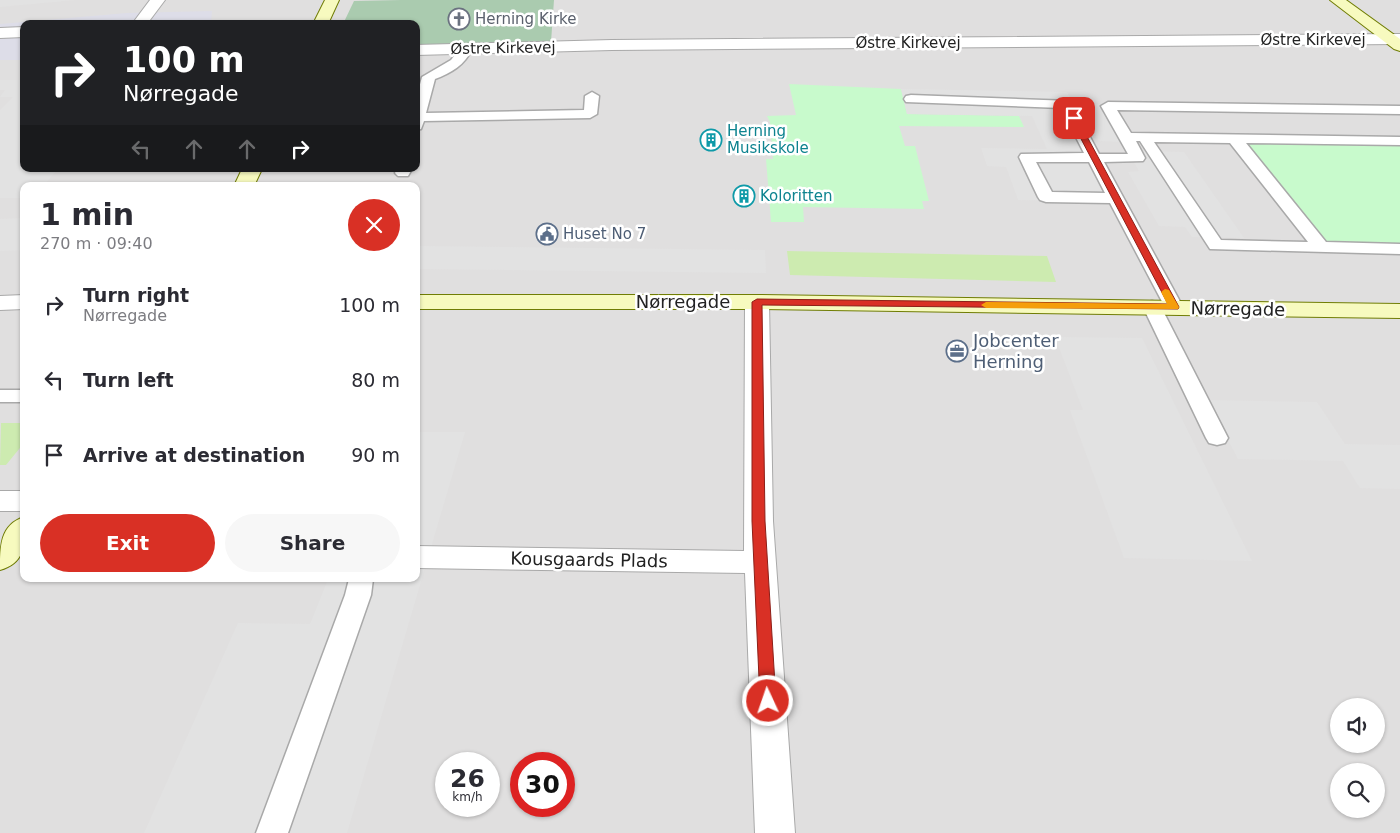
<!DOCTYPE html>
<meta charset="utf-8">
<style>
body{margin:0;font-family:"DejaVu Sans",sans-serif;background:#f7f7f7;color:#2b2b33;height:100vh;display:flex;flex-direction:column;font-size:19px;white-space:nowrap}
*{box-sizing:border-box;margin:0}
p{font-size:16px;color:#7c7c81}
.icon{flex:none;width:28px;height:28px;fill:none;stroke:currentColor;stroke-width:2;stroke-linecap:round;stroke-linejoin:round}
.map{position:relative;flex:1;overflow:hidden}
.sheet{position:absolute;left:20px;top:182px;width:400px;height:400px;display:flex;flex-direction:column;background:#fff;border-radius:10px;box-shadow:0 1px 4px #0004}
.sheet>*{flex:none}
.banner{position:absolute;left:20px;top:20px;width:400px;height:152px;border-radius:10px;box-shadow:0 1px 4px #0004;background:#202124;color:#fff;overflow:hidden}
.fabs{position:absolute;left:1330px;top:698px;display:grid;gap:10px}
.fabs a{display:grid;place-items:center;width:55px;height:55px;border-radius:50%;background:#fff;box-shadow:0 1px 4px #0004;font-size:25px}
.speed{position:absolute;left:435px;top:752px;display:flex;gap:10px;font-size:25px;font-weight:700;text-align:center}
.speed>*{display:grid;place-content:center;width:65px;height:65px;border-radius:50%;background:#fff;box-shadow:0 1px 4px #0004;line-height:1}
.speed small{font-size:12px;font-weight:400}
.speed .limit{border:8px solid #d22;background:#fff;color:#111}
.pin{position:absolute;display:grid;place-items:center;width:42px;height:42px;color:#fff;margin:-21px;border-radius:10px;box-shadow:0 2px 8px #0006}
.me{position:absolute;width:55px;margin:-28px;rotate:357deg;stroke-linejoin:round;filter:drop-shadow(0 0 4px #0008)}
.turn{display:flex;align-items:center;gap:18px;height:105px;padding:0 20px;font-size:22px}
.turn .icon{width:65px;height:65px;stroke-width:2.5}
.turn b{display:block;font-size:35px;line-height:42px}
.lanes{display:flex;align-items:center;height:48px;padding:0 20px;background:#0003;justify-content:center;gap:25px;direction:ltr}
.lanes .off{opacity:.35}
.round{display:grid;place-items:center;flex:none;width:52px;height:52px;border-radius:26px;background:#f7f7f7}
.overview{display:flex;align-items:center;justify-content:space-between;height:85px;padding:0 20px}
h1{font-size:30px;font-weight:800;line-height:38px}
.action{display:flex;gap:10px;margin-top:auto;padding:10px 20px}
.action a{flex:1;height:58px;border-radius:30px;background:#d93025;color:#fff;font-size:20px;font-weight:800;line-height:58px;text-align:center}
.action a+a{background:#f7f7f7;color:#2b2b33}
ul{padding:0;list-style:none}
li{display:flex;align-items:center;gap:15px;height:75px;padding:0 20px}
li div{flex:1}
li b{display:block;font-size:19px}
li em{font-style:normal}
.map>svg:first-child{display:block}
.residential{fill:#e0dfdf;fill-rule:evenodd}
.grass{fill:#cdebb0}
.cemetery{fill:#aacbaf}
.park{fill:#c8facc}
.parking{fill:#e2e2e2}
.plaza{fill:#dddde8}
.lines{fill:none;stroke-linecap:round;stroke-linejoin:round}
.lane-casing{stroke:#a9a9a9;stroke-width:3}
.street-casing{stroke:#a9a9a9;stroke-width:2}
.secondary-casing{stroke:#707d05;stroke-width:2}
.lane{fill:#fff;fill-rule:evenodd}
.street{fill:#fff;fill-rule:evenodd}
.secondary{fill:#f7fabf;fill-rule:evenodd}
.route{fill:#d93025;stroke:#8d1f18}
.slow{fill:#f59e0b}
.labels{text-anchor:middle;stroke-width:5;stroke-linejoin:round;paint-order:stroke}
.far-worship-label{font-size:15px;fill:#5b616d;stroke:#fff;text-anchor:start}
.far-street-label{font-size:15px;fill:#222;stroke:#fff}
.far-culture-label{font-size:15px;fill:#0d838f;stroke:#fff;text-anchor:start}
.far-service-label{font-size:15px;fill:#4e5e75;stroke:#fff;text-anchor:start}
.street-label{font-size:18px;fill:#222;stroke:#fff}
.service-label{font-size:18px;fill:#4e5e75;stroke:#fff;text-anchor:start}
</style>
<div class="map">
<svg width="1400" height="833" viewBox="0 0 1400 833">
<rect width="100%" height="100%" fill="#f2efe9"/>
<path class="residential" d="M0,0H1400V833H0ZM24,24H416V169H24ZM24,186H416V579H24ZM1339,706H1376V744H1339ZM446,764H489V806H446ZM521,764H564V806H521ZM1339,771H1376V809H1339Z"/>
<path class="grass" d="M787,251L1047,256L1056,282L790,275Z
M1,423H24V443L6,465H0Z"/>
<path class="cemetery" d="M401,0H554L551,42L416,45V24H343L354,1Z"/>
<path class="park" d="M789,84L901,89L907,114L1019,116L1024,127L899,126L905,146H915L929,201H922L924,209L803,207L804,222H771L766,159H773L770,122L767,116L796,115Z
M1234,138L1400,141V249L1321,247Z"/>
<path class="parking" d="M0,0H76L0,7Z
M0,80H24V169H58L43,186H24V198H0V110L13,97H0L5,90H0Z
M901,89L1067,92L1127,202L1018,200L1006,167L987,166L981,148L1047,149L1032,116L907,114Z
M1078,104H1112L1142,151L1184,152L1244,238L1192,237L1185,227L1159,226L1128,172L1139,171L1122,142L1099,141Z
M24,218V250L0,251V219Z
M418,246L765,250L766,273L416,269V251Z
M1055,337L1142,338L1252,561L1124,558L1070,410H1083Z
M1207,400L1317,402L1345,444L1400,445V489L1360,488L1343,461L1238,459Z
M416,432H465L347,833H144L238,623L310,624L328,579H416Z"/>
<path class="plaza" d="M212,11L211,23L291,22L290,24H24V60H0V24L127,13Z"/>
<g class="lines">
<g class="lane-casing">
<path id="lane" d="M466,45L472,49C465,65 451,73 435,79L426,113L584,110L585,96L592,92L599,96L597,114L590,118L424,121L421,129L416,130V99L422,77L451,60L462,46Z
M911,95L1071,101L1099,154H1128L1101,106L1108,102L1400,106V114L1117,110L1131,133L1400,137V145L1246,143L1326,242L1400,244V254L1210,249L1140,141H1136L1145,158L1143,161L1104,162L1183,307L1181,311L1174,313L1167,311L1110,203L1046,202L1040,200L1038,197L1019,157L1021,154L1084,153L1061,108L906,102L904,99L906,96ZM1154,142L1230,143L1308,242L1221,240ZM1036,162H1089L1105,193L1052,192Z
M397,169H412L408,176H398L395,173Z
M1152,301L1159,303L1161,307L1228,438L1225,443L1217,445L1209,443L1206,438L1143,307L1145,303Z
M0,390H24V402H0Z
M349,579H373L371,595L288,833H256L345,595Z"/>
</g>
<g class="street-casing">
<path id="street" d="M150,0H165L147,24H132Z
M24,27V37L0,38V28Z
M1400,34V44L612,50L416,55V45L612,40Z
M24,295V309L0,310V296Z
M757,295L765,297L769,302L773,521L795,833H755L745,573L416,568V546L744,551L745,302L749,297Z
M0,491H24V511H0Z"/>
</g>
<g class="secondary-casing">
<path id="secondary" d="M325,0H339L328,24H313Z
M1330,0H1346L1400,39V51L1394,49Z
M242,169H262L254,186H234Z
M416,295H757L1400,304V318L757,309H416Z
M24,517C24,541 28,562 0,570C0,546 0,525 24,517Z"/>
</g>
<use href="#lane" class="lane"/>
<use href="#street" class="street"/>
<use href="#secondary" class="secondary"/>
</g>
<path class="route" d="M1074,115L1077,118L1179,307L1178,309L762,305L765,521L776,701L773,705L768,707L763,705L760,701L752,521V302L757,299L1168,304L1070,118Z"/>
<path class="slow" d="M1165,289L1169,290L1179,307L1178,309L986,308L981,305L986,302L1167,304L1161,292Z"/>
<defs>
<g id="church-ring" transform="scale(1.125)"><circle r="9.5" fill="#fff" stroke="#6b7280" stroke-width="1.5"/><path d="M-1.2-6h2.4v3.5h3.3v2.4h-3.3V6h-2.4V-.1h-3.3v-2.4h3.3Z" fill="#6b7280"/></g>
<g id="building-ring" transform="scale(1.125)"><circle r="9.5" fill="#fff" stroke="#0f9aa8" stroke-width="1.5"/><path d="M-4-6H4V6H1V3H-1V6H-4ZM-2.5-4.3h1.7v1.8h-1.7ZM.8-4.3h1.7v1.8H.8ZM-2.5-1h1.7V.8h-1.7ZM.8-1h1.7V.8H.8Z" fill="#0f9aa8"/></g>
<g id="civic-ring" transform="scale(1.125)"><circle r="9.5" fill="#fff" stroke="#5c6f8a" stroke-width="1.5"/><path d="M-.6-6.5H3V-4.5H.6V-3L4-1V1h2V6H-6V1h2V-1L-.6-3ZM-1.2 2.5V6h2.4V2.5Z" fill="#5c6f8a"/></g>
<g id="office-ring" transform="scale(1.125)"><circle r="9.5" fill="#fff" stroke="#5c6f8a" stroke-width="1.5"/><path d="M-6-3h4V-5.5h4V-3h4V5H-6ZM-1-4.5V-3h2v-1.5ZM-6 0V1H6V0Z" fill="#5c6f8a"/></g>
</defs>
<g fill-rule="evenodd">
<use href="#church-ring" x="459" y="19"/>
<use href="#building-ring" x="711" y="140"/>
<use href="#building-ring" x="744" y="196"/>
<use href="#civic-ring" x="547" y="234"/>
<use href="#office-ring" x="957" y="351"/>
</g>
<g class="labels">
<g class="far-worship-label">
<text x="475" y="24">Herning Kirke</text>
</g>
<g class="far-street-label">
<text x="1313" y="45">Østre Kirkevej</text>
<text x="908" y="48">Østre Kirkevej</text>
<text transform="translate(503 48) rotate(-1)" y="5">Østre Kirkevej</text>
</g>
<g class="far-culture-label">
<text x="727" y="136">Herning<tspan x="727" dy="17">Musikskole</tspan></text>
<text x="760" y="201">Koloritten</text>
</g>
<g class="far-service-label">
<text x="563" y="239">Huset No 7</text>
</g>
<g class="street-label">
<text x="683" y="308">Nørregade</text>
<text transform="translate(1238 309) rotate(1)" y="6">Nørregade</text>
<text transform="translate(589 560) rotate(1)" y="6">Kousgaards Plads</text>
</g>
<g class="service-label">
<text x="973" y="347">Jobcenter<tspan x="973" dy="21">Herning</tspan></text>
</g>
</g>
</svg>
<div class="fabs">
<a><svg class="icon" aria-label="sound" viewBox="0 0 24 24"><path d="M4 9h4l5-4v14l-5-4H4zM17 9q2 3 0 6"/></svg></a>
<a><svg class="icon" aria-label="search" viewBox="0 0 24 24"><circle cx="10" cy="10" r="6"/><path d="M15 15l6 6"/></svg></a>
</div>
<div class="speed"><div>26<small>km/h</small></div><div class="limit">30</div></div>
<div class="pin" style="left:1074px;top:118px;background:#d93025"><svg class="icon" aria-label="arrive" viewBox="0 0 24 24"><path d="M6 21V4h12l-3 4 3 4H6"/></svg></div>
<svg class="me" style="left:768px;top:701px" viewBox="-20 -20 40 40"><circle r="17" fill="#d93025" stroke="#fff" stroke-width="3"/><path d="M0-11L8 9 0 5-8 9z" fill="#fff"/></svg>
<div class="banner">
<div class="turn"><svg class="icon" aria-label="right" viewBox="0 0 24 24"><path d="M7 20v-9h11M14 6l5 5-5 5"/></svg><div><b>100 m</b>Nørregade</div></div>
<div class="lanes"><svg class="icon off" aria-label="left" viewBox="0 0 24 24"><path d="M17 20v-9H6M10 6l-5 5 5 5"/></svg><svg class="icon off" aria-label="ahead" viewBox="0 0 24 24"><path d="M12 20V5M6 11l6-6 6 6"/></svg><svg class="icon off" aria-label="ahead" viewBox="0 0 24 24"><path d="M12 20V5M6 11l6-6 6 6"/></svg><svg class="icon" aria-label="right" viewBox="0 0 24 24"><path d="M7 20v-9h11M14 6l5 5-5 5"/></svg></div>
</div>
<section class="sheet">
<div class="overview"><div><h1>1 min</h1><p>270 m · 09:40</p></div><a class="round" style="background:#d93025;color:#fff"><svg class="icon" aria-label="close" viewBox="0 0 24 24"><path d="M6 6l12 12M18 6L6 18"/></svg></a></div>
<ul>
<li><svg class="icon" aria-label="right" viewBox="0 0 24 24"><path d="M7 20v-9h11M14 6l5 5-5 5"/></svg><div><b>Turn right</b><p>Nørregade</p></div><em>100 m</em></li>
<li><svg class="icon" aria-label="left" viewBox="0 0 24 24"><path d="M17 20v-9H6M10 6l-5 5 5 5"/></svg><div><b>Turn left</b></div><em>80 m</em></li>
<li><svg class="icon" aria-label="arrive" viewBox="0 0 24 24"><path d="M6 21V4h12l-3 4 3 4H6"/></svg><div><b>Arrive at destination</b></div><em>90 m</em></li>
</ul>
<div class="action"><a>Exit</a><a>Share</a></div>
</section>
</div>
